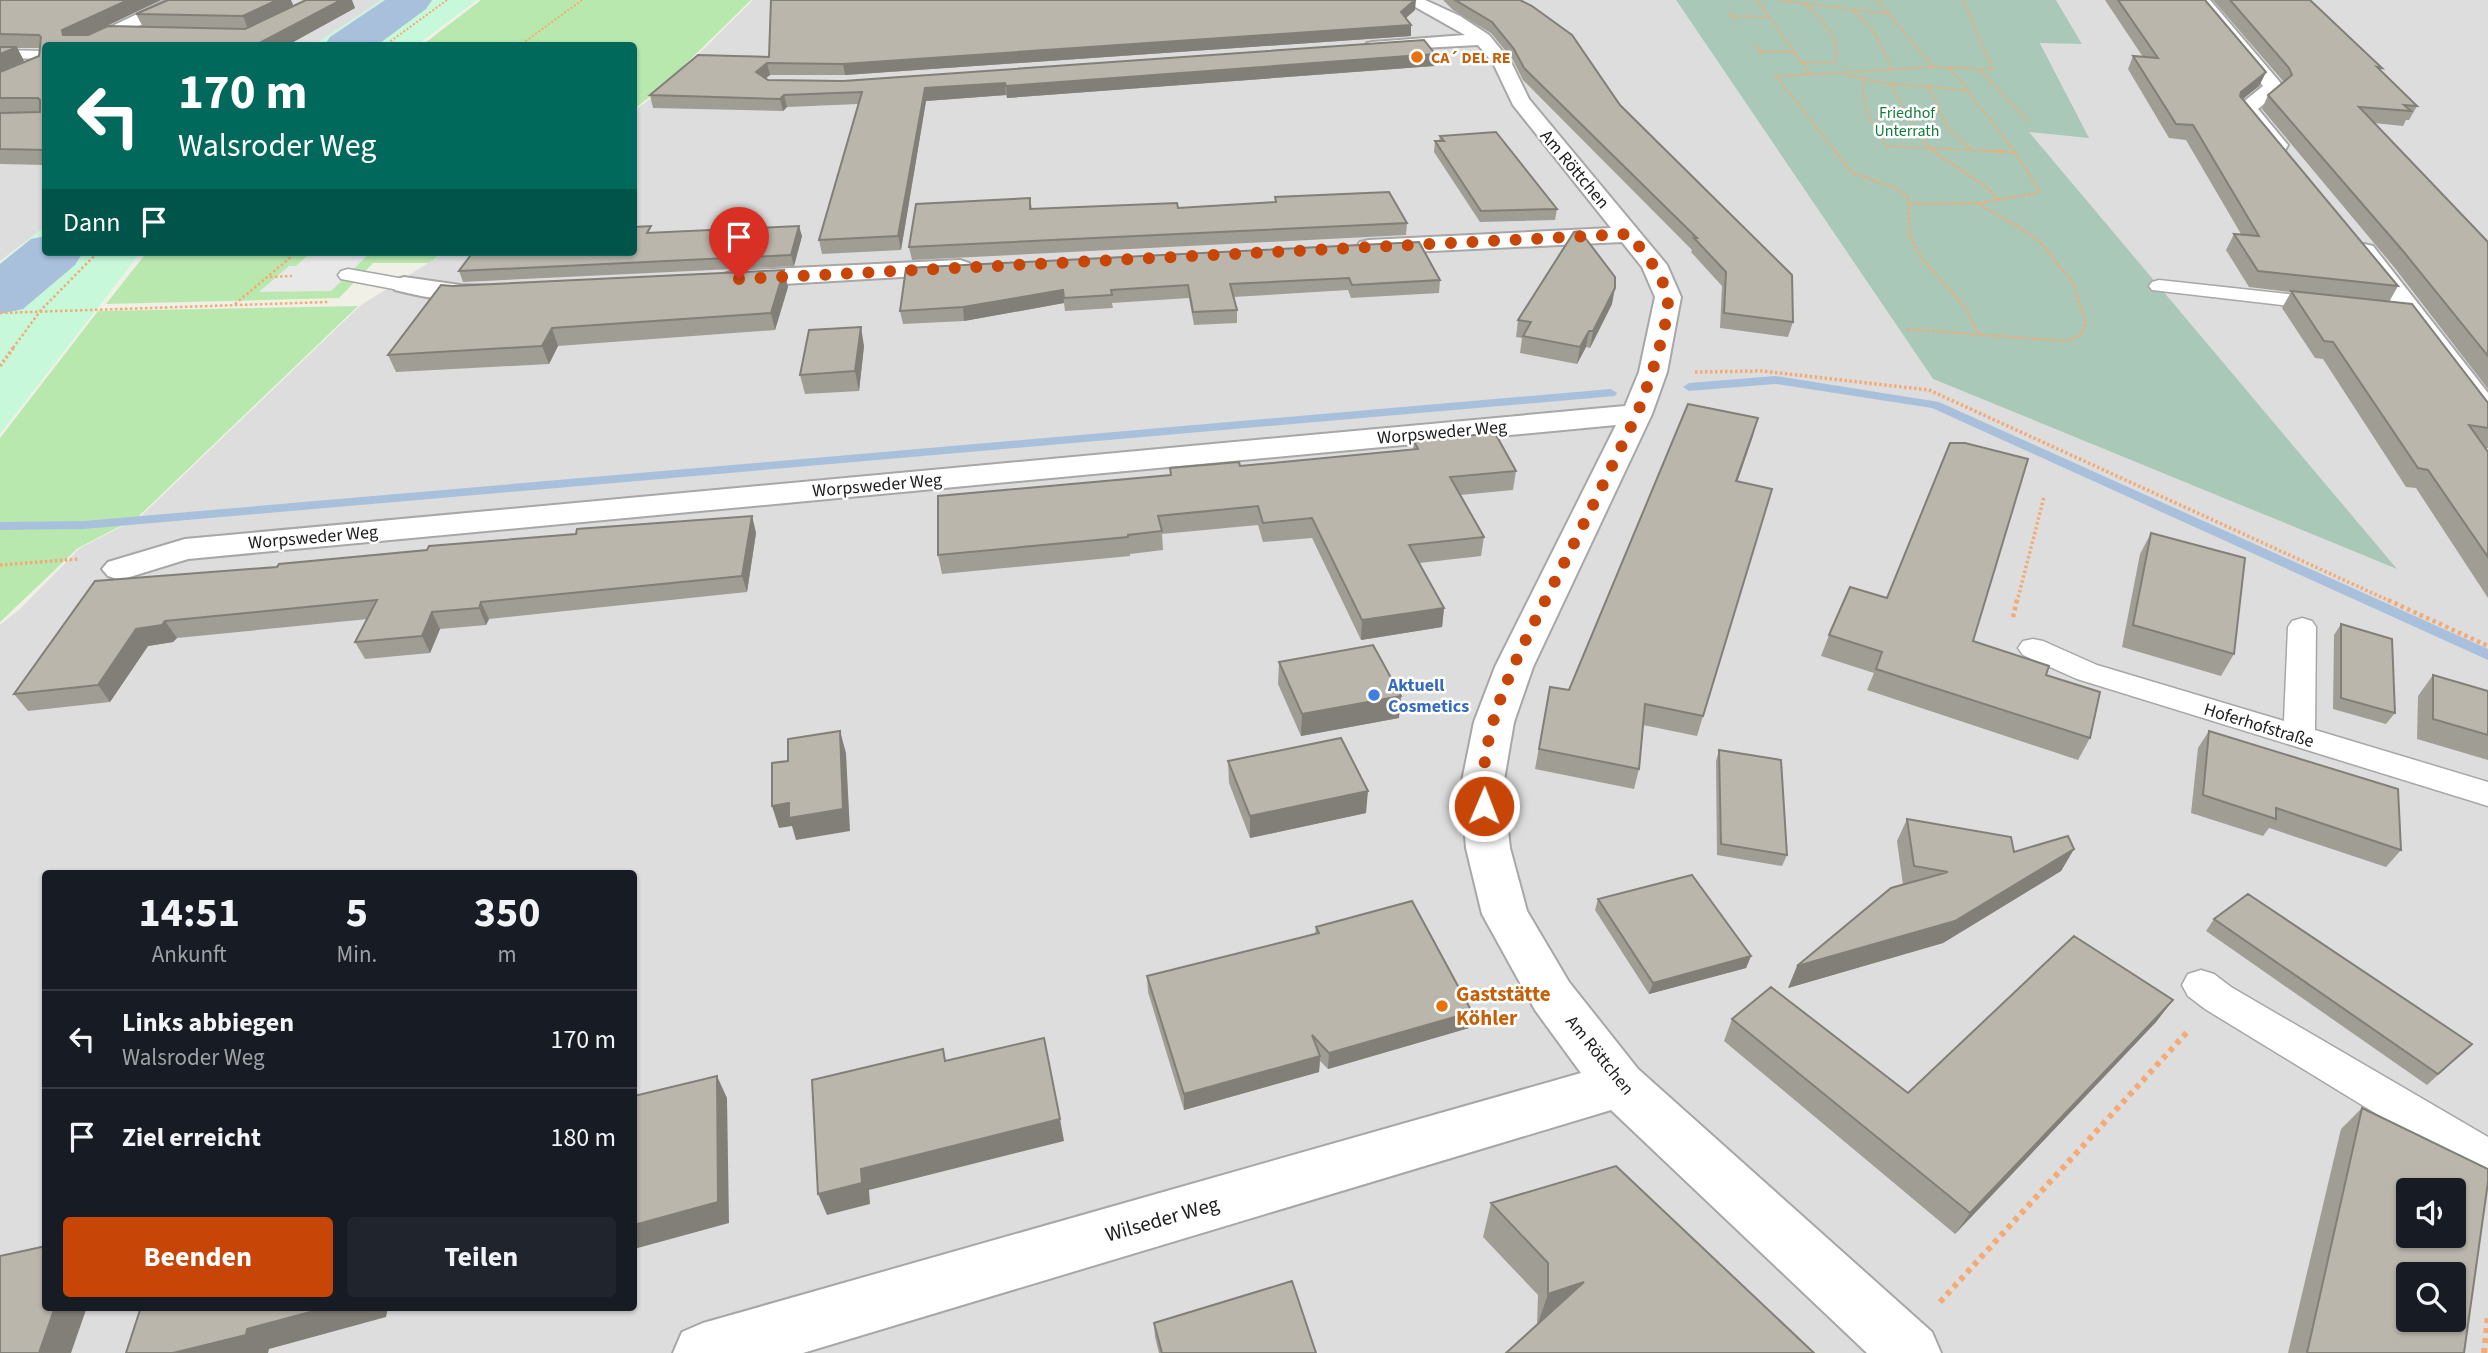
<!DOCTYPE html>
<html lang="de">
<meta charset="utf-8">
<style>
body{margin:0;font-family:"Source Sans 3",sans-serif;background:#20242c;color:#f1f3f6;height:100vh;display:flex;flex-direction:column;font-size:26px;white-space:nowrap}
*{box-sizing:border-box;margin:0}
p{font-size:23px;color:#9ea1a6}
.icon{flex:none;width:38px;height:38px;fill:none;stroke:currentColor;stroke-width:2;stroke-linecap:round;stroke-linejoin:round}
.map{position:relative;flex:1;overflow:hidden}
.panel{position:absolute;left:42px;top:870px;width:595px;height:441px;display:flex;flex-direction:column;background:#171b24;border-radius:7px;box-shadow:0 2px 5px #0004}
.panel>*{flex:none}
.top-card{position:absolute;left:42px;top:42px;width:595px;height:214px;border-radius:7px;box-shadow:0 2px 5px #0004;background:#00695c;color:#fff;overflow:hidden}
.controls{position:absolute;left:2396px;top:1178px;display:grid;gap:14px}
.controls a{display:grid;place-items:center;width:70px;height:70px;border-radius:7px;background:#171b24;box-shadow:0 2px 5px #0004;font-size:35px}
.pin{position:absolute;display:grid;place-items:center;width:60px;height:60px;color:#fff;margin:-72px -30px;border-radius:50% 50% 50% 0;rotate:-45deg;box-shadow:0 0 7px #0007}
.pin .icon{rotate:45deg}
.me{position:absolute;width:77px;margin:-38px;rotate:1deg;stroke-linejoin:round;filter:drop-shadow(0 0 5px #0008)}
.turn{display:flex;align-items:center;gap:24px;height:147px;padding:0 21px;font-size:32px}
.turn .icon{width:91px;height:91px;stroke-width:2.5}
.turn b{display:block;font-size:49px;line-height:60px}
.then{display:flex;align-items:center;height:66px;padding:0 21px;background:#0003;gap:14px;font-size:26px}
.eta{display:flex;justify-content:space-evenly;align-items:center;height:119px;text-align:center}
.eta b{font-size:42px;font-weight:700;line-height:49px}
.action{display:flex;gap:14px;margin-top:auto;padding:14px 21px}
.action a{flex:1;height:80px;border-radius:7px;background:#c84508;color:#fff;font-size:28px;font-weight:700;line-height:80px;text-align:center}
.action a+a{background:#20242c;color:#f1f3f6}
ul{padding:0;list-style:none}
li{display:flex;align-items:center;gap:21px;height:98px;padding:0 21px;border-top:2px solid #363941}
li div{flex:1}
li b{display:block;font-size:26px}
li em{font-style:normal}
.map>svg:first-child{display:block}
.residential{fill:#dedddd;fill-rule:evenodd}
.grass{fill:#b9e8af}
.cemetery{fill:#a9c8b8}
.park{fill:#c7f8da}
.parking{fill:#e8e8e8}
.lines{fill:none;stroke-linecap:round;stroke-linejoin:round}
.stream{fill:#a9c0dc;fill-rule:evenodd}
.river{fill:#a9c0dc;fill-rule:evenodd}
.service-casing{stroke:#a7a7a7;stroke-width:3}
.minor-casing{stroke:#a7a7a7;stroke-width:4}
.path-far4{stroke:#f4aa74;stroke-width:2;stroke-dasharray:2 2;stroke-linecap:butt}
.path-far3{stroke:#f4aa74;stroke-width:2.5;stroke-dasharray:2.5 2.5;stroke-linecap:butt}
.path-far2{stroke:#f4aa74;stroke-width:3.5;stroke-dasharray:2.5 2.5;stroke-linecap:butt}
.path-far1{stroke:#f4aa74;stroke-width:4.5;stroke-dasharray:3.5 3.5;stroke-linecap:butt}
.path{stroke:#f4aa74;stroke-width:6;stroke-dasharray:5 5;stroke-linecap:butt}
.service{fill:#fff;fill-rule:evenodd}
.minor{fill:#fff;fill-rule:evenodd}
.wall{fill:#a09d94}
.shaded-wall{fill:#827f78}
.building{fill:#bab6ac;stroke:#827f78;stroke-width:2;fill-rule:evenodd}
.route{stroke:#c84508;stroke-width:12;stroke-dasharray:0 21.6}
.food-dot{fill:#e8710a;stroke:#fff;stroke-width:2.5}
.shop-dot{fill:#3f7fe0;stroke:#fff;stroke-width:2.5}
.labels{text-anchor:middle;stroke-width:5;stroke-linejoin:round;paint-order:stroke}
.far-food-label{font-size:16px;font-weight:bold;fill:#c56008;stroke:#fff;text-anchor:start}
.far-park-label{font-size:16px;fill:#107c3b;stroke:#fff}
.street-label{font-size:18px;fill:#202020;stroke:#fff}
.shop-label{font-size:18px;font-weight:bold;fill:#366cbe;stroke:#fff;text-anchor:start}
.near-food-label{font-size:21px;font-weight:bold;fill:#c56008;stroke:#fff;text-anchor:start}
.near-street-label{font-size:21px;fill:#202020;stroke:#fff}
</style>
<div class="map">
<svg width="2488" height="1353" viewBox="0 0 2488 1353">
<rect width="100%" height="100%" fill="#f0f0e7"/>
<path class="residential" d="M0,0H382L314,45L46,46L45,227L0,261Z
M753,0H1676L1933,379L2395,568L2028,131L2088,137L2040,42L2082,44L2056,0H2488V1353H0V625L20,609L80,548L140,517L361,305L446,252H634V111L662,90ZM46,873H634V1307H46ZM2408,1190H2454V1236H2408ZM2408,1274H2454V1320H2408Z"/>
<path class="grass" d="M481,0H751L659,90L634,109V46H421Z
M147,252H443L429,263H373L339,298L106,304Z
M358,306L138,517L78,548L0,622V438L98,311Z"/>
<path class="cemetery" d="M1676,0H2056L2082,44L2040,43L2089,138L2029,132L2397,569L1933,379Z"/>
<path class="park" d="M382,0H477L417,45H314Z
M45,227L46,252H143L137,257L0,434V263Z"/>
<path class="parking" d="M368,255L331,291L259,292L289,266H296L307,256Z"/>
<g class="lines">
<path class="stream" d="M1776,376L1939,402L2488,649V660L1932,408L1776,384L1689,391L1683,387L1689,383Z
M1611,389L1617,393L1615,396L84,529L0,530V522L84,521Z"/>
<path class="river" d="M385,0H432L426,9L376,46H324L330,37Z
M46,236V252H83L75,265L23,309L0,314V264L31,239Z"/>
<g class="service-casing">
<path id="service" d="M0,50L46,51V59L0,58Z
M348,269L404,279L411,281L414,285L411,289L404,291L341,279L338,275L341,271Z
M2159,280L2325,298L2332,300L2335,304L2332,308L2325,310L2152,290L2149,286L2152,282Z
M2302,618L2312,621L2316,627L2315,730L2488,782V806L2077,679L2023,655L2018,648L2023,641L2033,639L2043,641L2097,665L2284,721L2288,627L2292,621Z
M2201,970L2214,974L2231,987L2488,1137V1178L2473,1173L2205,1009L2188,996L2182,985L2188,974Z"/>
</g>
<g class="minor-casing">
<path id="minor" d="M167,0H189L187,4L95,46H70Z
M1403,0H1425L1460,16L1489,35L1511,62L1529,99L1667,265L1681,297L1667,372L1652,414L1533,667L1514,722L1503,786L1510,848L1527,911L1569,982L1638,1069L1932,1332L1941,1353H1867L1611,1110L803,1353H673L682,1332L703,1323L1581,1073L1535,1010L1482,914L1466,848L1461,786L1474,722L1495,667L1616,425L188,559L120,580L108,576L102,569L108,562L185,539L1625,406L1639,372L1655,297L1642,267L1622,242L1369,254L1360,252L1357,247L1360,242L1369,240L1611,228L1513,105L1493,63L1478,45L1367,51L1364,47L1367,43L1373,42L1465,35Z
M2193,0H2210L2284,87L2258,109L2288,145L2285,150H2269L2236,108L2263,86Z
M2364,244L2373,246L2488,393V422L2477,419L2352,251L2355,246Z
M960,260L969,263L973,268L969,273L733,287L724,284L720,279L724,274L733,271Z
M404,277L460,285L497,286L501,292L497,298C465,305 426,298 395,290L391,285L395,280Z"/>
</g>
<path class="path-far4" d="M1757,0L1810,74
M1778,0L1890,14
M1877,0L1933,67
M1963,0L1993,69H1980
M1854,11L1875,33L1893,71
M1729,12L1735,20
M1732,16L1768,17
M384,46L447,0
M519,46L582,0
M1756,46L1763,56
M1759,51L1794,52
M1803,63L1836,62C1839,36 1823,20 1805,4
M1950,69L1967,89
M1845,75L1891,84L1967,90L2015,152
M1865,79C1858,104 1873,126 1887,146L2012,152
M1891,85L1917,133L1934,152
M1927,85L1948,128L1971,149
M1836,152L1776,76L1934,67L1979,69L2029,122"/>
<path class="path-far3" d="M1835,151L1852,173L1893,187L1908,196L1910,237L1922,259L1965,307L1979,334
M1932,151L1984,185L1999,200
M1985,151L2012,152
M1979,203L2038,193L2039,190L2014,151
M270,277L292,276
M235,304L297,252
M0,313L328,302
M1907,329L2064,341L2080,336L2086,324L2073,283L2040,242L2020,228L1977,203L1910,204
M13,348L41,310L98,252"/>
<path class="path-far2" d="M0,366L14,347
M1695,372L1762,371L1929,390L2392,602
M0,565L79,559
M2017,602L2044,497"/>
<path class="path-far1" d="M2388,600L2488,646
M2013,617L2017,600"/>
<path class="path" d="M1940,1302L2189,1030
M2484,1353L2488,1315"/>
<use href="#service" class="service"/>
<use href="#minor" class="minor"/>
</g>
<path class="wall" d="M0,0H161L87,35L143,27L136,14L294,6L355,8L286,46H46V165L0,164V72L39,56L40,48H17L24,61L0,72Z
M1443,0H1520L1620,105L1793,322L1788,337L1720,328L1722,286L1691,252L1692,250L1523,80L1513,60L1491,33L1453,10Z
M2105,0H2205L2266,72L2259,86L2243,99L2398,286L2389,302L2488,403V448H2485L2488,452V598L2416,488L2406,487L2323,359L2315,358L2282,308L2291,292L2249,287L2226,250L2234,234H2241L2186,140L2169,138L2128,69L2133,56L2143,57Z
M2213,0H2310L2382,68L2380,71L2417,106L2409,120H2406L2403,126L2374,123L2488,242V389L2394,267L2262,109L2268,95L2283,83V81Z
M1415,10L1406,18L1411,36L845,75H770L766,78L768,80L843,81L1435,54L1434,66L1007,98L1006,95L926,101L901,250L822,254L819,240L858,104L787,107L783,111L653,108L650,95L769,57Z
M1440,136L1557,209L1555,220L1480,222L1434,152L1435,141H1439Z
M1275,197L1407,223L1406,235L912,260L909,247L1030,198L1032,209L1178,208L1275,203Z
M653,233L802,236L794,266L463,282L459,271Z
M906,268L1440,280L1439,293L1351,298L1348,290L1233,297L1237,310V323L1194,325L1189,298L1112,303L1113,308L1065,311L1064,303L964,321L903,324L900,311Z
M453,286L788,287L775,330L558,346L549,364L396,372L388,355Z
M1612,304L1590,348L1586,347L1577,364L1520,353L1522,338L1516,337L1518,320Z
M864,346L859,391L805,394L800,375Z
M1758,418L1737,481L1772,489L1697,736L1643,725L1639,769L1634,789L1535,769L1550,687L1569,690Z
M1414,441L1516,471L1513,490L1460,495L1484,537L1481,556L1419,563L1444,608L1442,627L1361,640L1312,538L1263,542L1258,525L1162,534L1163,550L1130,554V556L942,574L938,555L1170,475V468L1240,466L1413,450Z
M752,516L756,533L747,592L489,619L486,625L440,629L430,653L365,659L355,642L368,619L177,638L173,642L148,646L110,702L28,711L14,694L277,567L576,534Z
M2151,533L2234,654L2221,676L2122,647L2140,554Z
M1887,598L1973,641L2046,675L2090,738L2078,760L1867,690L1874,673L1821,656L1829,635Z
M2341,624L2395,713L2386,724L2333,709L2334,635Z
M1279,662L1399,718L1301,736L1278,684Z
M2433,675L2488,691V760L2417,739L2418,696Z
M2209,731L2401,850L2386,867L2269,828L2263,836L2191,813L2198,748Z
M1719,750L1787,855L1782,866L1717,855L1716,761Z
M1228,761L1366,813L1250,838L1229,783Z
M1907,819L2014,852L2074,849L2061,871L1943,943L1788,988L1903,885L1897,841Z
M1598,899L1751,956L1746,968L1649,994L1595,910Z
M2214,919L2472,1044L2427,1085L2206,931Z
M1316,927L1472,1012L1469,1028L1328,1069L1320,1061L1319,1072L1184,1110L1148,992L1147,976L1315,934Z
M2173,1000L2156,1022L1955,1234L1724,1041L1732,1019L1908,1093Z
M2362,1108L2464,1353H2288L2341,1129Z
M1491,1203L1814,1353L1537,1325L1538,1295L1483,1237Z
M1154,1323L1316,1353H1159L1155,1337Z"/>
<path class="shaded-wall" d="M128,0H161L69,44L63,35L62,30Z
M277,0H291L294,7L248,29L243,16Z
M341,0H352L355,8L286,46H254Z
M1415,0H1416L1415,10L1400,23L1401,12Z
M1411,25V36L845,75L843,64Z
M17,47L24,61L0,72V54Z
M1435,54L1434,66L1007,98L1006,86Z
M767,63L770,75L759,84L756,72Z
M2266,72L2259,86L2234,106L2241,92Z
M1005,83L1006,95L926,101L901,250L898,236L925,88Z
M784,95L787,107L783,111L780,99Z
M799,226L802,236L794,266L791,255Z
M784,270L788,287L775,330L771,313Z
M1615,288L1612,304L1590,348L1593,331Z
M1063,290L1064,303L964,321L963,307Z
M861,327L864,346L859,391L855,371Z
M552,328L558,346L549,364L542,346Z
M1589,331L1586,347L1577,364L1580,347Z
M1758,418L1753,436L1731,500L1736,481Z
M752,516L756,533L747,592L742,576Z
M481,602L489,619L486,625L479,608Z
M1444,608L1442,627L1361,640L1362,620Z
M432,612L440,629L430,653L422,636Z
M165,621L177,638L173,642L148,646L110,702L98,685L136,629Z
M1401,696L1399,718L1301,736L1302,714Z
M840,731L846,753L850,831L796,840L792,826L779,828L772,806Z
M1368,791L1366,813L1250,838V816Z
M2074,849L2061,871L1943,943L1788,988L1797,966Z
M1751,956L1746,968L1649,994L1653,983Z
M2173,1000L2156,1022L1955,1234L1970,1213Z
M1472,1012L1469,1028L1328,1069L1329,1053Z
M1320,1056L1319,1072L1184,1110V1094Z
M717,1076L727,1098L729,1223L634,1249V1225Z
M1060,1119L1064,1141L869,1190L870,1204L827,1215L818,1194L861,1169Z
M1584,1282L1537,1326L1548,1294Z
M55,1307H87L71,1353H39Z
M329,1307H388L386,1317L269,1349L268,1353H173L247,1329Z"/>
<path class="building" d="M0,0H128L62,30L63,35H88L108,26L245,29L306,0H341L254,46H46V150L0,149V113L40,112V100L38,98H0V72L39,56L41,37L39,35L0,34Z
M168,0H277L243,16L136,14Z
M771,0H1415L1401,12L1411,25L843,64L767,63L756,72L768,80L843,81L1424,40L1435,54L1006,86L1005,83L925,88L898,236L819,240L862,92L784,95L780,99L650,95L698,55L769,57Z
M1455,0H1520L1532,6L1572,35L1620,105L1792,275L1793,322L1724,313L1726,272L1694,238H1697L1524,68L1514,49L1492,22Z
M2118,0H2205L2266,72L2241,92L2240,96L2398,286L2258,271L2234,234L2259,236L2193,125L2176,124L2133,56L2158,58Z
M2230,0H2310L2382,68L2377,67L2417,106L2404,105L2411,111L2359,107L2488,242V356L2403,251L2268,95L2292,75L2289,68Z
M0,47H17L0,54Z
M1496,132L1557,209L1481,211L1435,141H1444L1440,136Z
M1389,192L1407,223L909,247L916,204L1030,198V209L1177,203L1178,208L1276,202L1275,197Z
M651,226L647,233L799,226L791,255L459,271L473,252H634V227Z
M1580,231L1615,277V288L1593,331H1589L1580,347L1523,336L1531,322L1518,320L1574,232Z
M1419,242L1440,280L1352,285L1349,278L1230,284L1237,310L1193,312L1188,285L1111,290L1112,295L1064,298L1063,290L963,307L900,311L906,268Z
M784,270L771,313L552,328L542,346L388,355L441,285L453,286Z
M2291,291L2412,304L2488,403V428L2469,425L2488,452V557L2428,470L2418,468L2333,342L2324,341Z
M861,327L855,371L800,375L809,330Z
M1688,404L1758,418L1736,481L1772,489L1703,716L1645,704L1639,769L1539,749L1550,687L1569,690Z
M1495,433L1516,471L1450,477L1484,537L1409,545L1444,608L1362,620L1312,518L1263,523L1258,506L1158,516L1162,531L1128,535V537L938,555V496L1171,475L1170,468L1239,462L1240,466L1418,449L1414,441Z
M1950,443H1965L2028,459L1973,641L2049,666L2046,675L2100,692L2090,738L1876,669L1882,652L1829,635L1850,587L1887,598Z
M752,516L742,576L481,602L479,608L432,612L422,636L355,642L377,600L165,621L162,625L136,629L98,685L14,694L95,581L277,567L279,564L427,550L429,546L576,534L577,529Z
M2151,533L2245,558L2234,654L2133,625Z
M2341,624L2392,639L2395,713L2341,698Z
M1373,645L1401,696L1302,714L1279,662Z
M2433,675L2488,691V735L2433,719Z
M840,731L843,809L789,818V803L772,806V763L788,761V739Z
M2209,731L2398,789L2401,850L2276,808V819L2203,795Z
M1341,738L1368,791L1250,816L1228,761Z
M1719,750L1781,760L1787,855L1721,844Z
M1907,819L2011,837L2014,852L2068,836L2074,849L1955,921L1797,966L1891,888L1948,872L1914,866Z
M1692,875L1751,956L1653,983L1598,899Z
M2248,894L2472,1044L2438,1074L2214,919Z
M1412,901L1472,1012L1329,1053L1312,1035L1320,1056L1184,1094L1147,976L1319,933L1316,927Z
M2074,936L2173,1000L1970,1213L1732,1019L1771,987L1908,1093Z
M1044,1038L1060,1119L861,1169L862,1183L818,1194L812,1080L943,1049L945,1061Z
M717,1076L718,1202L634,1225V1096Z
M2362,1108L2488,1169V1182L2464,1353H2307ZM2408,1190H2454V1236H2408ZM2408,1274H2454V1320H2408Z
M1616,1166L1814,1353H1506L1584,1282L1548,1294V1263L1491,1203Z
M46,1246V1307H55L39,1353H0V1256Z
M1292,1281L1316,1353H1162L1154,1323Z
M141,1307H329L247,1329L246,1335L173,1353H126Z"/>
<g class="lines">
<path class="route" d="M739,279L1629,234C1644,253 1660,270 1667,294C1673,316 1646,391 1637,414C1612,466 1587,518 1561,569C1526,641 1476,723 1484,806"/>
</g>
<g class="food-dot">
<circle cx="1417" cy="57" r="7"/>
<circle cx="1442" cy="1006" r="7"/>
</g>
<circle class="shop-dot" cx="1374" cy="695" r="7"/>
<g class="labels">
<g class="far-food-label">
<text x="1431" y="63">CA´ DEL RE</text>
</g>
<g class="far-park-label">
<text x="1907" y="118">Friedhof<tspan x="1907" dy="18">Unterrath</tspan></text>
</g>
<g class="street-label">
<text transform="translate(1575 169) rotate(50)" y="6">Am Röttchen</text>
<text transform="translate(1442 432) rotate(-5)" y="6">Worpsweder Weg</text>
<text transform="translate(877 485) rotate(-5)" y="6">Worpsweder Weg</text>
<text transform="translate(313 537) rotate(-5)" y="6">Worpsweder Weg</text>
<text transform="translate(2259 725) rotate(17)" y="6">Hoferhofstraße</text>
<text transform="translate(1600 1055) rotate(51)" y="6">Am Röttchen</text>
</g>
<g class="shop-label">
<text x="1388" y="691">Aktuell<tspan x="1388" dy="21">Cosmetics</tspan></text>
</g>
<g class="near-food-label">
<text x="1456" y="1001">Gaststätte<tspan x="1456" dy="24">Köhler</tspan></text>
</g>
<g class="near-street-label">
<text transform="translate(1162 1219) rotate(-16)" y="7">Wilseder Weg</text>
</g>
</g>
</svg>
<div class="controls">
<a><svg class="icon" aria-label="sound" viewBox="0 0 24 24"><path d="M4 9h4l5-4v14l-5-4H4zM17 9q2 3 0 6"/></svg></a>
<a><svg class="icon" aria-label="search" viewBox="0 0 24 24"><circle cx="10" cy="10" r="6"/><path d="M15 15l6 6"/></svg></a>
</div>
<div class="pin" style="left:739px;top:279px;background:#d93025"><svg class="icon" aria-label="arrive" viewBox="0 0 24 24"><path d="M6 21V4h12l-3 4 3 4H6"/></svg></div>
<svg class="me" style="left:1484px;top:806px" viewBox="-20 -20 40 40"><circle r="17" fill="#c84508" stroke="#fff" stroke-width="3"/><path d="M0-11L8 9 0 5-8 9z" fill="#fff"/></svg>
<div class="top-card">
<div class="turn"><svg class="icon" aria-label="left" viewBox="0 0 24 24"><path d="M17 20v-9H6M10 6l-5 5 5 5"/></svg><div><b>170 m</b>Walsroder Weg</div></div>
<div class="then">Dann<svg class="icon" aria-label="arrive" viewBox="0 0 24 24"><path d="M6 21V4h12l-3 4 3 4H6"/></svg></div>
</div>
<section class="panel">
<div class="eta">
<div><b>14:51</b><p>Ankunft</p></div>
<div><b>5</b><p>Min.</p></div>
<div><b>350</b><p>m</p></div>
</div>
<ul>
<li><svg class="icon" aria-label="left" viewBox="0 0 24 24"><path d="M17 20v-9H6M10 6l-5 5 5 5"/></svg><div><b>Links abbiegen</b><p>Walsroder Weg</p></div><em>170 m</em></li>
<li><svg class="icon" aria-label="arrive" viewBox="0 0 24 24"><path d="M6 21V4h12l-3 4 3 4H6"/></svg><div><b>Ziel erreicht</b></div><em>180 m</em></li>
</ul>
<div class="action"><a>Beenden</a><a>Teilen</a></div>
</section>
</div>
